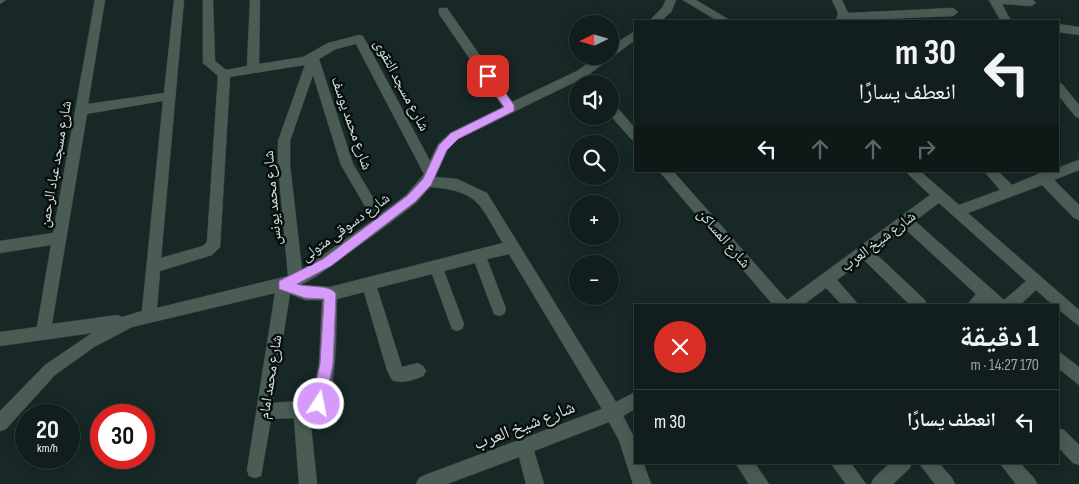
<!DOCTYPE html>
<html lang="ar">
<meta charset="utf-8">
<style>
body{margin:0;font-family:"Sofia Sans Condensed","Noto Naskh Arabic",sans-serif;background:#1e2b2a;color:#f1f3f6;direction:rtl;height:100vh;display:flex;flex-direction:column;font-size:19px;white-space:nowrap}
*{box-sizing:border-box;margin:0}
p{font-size:16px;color:#9ca2a4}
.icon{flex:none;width:28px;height:28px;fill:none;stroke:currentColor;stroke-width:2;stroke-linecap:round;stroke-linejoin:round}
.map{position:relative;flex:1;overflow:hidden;direction:ltr}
.sheet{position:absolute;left:634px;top:304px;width:425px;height:160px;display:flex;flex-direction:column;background:#111e1d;border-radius:0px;box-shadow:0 2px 12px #0003,0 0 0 1px #303c3b;direction:rtl}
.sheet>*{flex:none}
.guide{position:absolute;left:634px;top:20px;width:425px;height:152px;border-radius:0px;box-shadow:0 2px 12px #0003,0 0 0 1px #303c3b;direction:rtl;background:#111e1d;color:#f1f3f6;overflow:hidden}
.needle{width:32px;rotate:265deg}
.controls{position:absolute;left:569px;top:15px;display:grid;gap:10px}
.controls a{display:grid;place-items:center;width:50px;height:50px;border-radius:50%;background:#111e1d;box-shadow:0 2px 12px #0003,0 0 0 1px #303c3b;font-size:25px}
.speed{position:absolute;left:15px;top:404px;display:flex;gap:10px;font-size:25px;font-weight:700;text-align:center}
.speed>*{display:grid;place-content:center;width:65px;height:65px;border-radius:50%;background:#111e1d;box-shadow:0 2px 12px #0003,0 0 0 1px #303c3b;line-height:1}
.speed small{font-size:12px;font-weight:400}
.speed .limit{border:8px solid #d22;background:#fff;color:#111}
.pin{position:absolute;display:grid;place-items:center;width:42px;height:42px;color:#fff;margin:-21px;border-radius:10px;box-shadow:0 2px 8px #0006}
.me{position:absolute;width:55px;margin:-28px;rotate:11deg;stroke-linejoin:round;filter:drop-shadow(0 0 4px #0008)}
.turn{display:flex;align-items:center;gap:18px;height:105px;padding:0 20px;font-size:22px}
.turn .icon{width:65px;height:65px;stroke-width:2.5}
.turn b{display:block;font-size:35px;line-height:42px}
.lanes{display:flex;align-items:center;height:48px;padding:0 20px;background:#0003;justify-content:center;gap:25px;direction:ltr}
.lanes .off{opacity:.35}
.round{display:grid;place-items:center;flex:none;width:52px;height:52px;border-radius:26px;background:#1e2b2a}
.headline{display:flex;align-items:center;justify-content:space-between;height:85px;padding:0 20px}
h1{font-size:30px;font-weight:700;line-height:38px}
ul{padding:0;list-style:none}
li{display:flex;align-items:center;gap:15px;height:65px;padding:0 20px;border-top:1px solid #303c3b}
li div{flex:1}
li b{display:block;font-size:19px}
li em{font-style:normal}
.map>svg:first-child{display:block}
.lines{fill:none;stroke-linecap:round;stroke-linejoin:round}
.minor-casing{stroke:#364645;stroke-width:1}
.minor{fill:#4b5c54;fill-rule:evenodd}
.route{fill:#d69bfa;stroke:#8b65a2}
.labels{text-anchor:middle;stroke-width:5;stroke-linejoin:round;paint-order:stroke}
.street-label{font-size:15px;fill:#d6e1e0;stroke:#080f0f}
.near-street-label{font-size:18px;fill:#d6e1e0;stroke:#080f0f}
</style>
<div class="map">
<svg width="1079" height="484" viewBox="0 0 1079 484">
<rect width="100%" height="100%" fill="#172827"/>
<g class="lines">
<g class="minor-casing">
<path id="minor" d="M0,0H6L0,4Z
M95,0H105L88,104L164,93L174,0H184L161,258L203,246L207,242L218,76L203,63V0H213L215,61L226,70L247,66L250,0H260L259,64L303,57L328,43L359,35L363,36L430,161L438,144L450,133L503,107L439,14V8H447L512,102L577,71L598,56H610V47L635,31V40L588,75L595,84H582L579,80L458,139L447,150L435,177L457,179L487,193L616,402L635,392V409L623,416L635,439V462H643L651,484H633L619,440L609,422L534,451L544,484H526L519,457L447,484H416L419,478L425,475L602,409L509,254L487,259L506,309L504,314L499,316L494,314L475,263L444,271L464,324L462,329L457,331L452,329L432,274L377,288L402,367L418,363L423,366L426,371L423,376C414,380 402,384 392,380L387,370L364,292L337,299C336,324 338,396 321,414L310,416L317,484H299L294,418L271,419L261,476L255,478L249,476L247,470L275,293L132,327L94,347L55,375L6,429L0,431V411L45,365L92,333L0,346V332L37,327L51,245L0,253V241L53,233ZM356,44L424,174L406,195L382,213L353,164L319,59L336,49ZM305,65L278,141V165L288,276L157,308L160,271L212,255L220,247L230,77ZM313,75L341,165L373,220L302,270L290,165V141ZM163,101L142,311L122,317L118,315L52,324L87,114ZM430,187C480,191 479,204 503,243L330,287L301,285L317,276L386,226L416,203ZM290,294L305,300H322L319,364L311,400L273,403Z
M666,0H676L671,12L661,21H649L662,8Z
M683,0H696L731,21H718Z
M832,0H842L848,13L953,8L958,12L953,16L836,21L838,13Z
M989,0H1033L1036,3L1031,6L1002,4L1011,21H1001Z
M1058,24L1079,27V35L1058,32Z
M1058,83L1062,84L1079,105V118L1075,116L1058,95Z
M610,103L614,104L635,128V141L631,139L610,115Z
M1079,160V170L1054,180L1079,205V220L1074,218L1042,185L968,213L1079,310V326L1058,309V305H1053L1036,290L1020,305L987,303L967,305L976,294L905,229L874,252L925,300L927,305H910L864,260L837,280L859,305H842L826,288L803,305H773L659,171H673L787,300L930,195L905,171H920L959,205L1000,190L984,171H998L1012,185L1043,172L1058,171V168ZM939,203L1026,281L1004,300L915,221Z
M1058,351L1079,367V385L1058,368Z
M1058,428L1064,430L1079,445V465L1073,463L1058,447Z
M735,462H754L769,484H749Z
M830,462H850L866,484H846Z
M891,462H912L910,468L893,484H871L874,478Z
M918,462H938L952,478L955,484H935Z
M999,462H1019L1034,478L1037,484H1016Z"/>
</g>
<use href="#minor" class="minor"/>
</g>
<path class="route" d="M488,72L491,73L514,105V111L458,139L447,150L431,185L415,202L331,266L297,284C307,288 331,284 336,294L333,364L324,408L319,410L314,408L312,404L320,364L324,299L305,298L279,289V281L323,259L407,196L423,179L439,145L451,133L504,107L483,76Z"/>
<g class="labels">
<g class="street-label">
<text transform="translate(402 85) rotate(62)" y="5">شارع مسجد التقوى</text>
<text transform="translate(352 123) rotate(71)" y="5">شارع محمد يوسف</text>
<text transform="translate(55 164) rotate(-80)" y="5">شارع مسجد عباد الرحمن</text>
<text transform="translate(272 198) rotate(-95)" y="5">شارع محمد يونس</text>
<text transform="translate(345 227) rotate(-36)" y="5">شارع دسوقى متولى</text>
<text transform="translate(724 238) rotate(49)" y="5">شارع المساكن</text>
<text transform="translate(878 241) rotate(-37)" y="5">شارع شيخ العرب</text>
<text transform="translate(270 377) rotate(-81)" y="5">شارع محمد امام</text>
</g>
<g class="near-street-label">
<text transform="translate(524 425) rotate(-21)" y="6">شارع شيخ العرب</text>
</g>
</g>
</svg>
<div class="controls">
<a><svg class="needle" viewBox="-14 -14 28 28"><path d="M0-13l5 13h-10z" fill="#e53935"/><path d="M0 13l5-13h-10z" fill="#9ca2a4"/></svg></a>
<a><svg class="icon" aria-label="sound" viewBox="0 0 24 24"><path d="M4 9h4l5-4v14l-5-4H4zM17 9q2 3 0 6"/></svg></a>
<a><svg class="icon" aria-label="search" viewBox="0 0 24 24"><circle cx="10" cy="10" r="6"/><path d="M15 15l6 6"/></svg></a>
<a>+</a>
<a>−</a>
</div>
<div class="speed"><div>20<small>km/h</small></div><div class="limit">30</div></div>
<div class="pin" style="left:488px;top:76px;background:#d93025"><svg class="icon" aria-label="arrive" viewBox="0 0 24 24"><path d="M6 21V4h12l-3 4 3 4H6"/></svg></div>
<svg class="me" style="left:319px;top:404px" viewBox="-20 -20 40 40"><circle r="17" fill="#d69bfa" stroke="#fff" stroke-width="3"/><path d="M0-11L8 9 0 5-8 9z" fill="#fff"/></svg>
<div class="guide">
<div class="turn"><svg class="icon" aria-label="left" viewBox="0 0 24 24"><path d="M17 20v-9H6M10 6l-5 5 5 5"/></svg><div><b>30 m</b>انعطف يسارًا</div></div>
<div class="lanes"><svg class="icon" aria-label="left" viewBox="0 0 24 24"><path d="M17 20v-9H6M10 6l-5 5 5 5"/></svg><svg class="icon off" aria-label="ahead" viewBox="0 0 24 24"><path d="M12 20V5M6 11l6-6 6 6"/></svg><svg class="icon off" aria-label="ahead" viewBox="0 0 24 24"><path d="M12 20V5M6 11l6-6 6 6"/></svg><svg class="icon off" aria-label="right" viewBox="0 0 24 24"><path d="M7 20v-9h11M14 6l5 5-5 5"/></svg></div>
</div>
<section class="sheet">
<div class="headline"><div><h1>1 دقيقة</h1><p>170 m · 14:27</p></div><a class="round" style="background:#d93025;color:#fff"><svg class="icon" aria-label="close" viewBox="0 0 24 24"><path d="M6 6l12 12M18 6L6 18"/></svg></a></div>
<ul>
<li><svg class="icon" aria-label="left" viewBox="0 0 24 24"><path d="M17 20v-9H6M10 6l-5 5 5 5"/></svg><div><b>انعطف يسارًا</b></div><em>30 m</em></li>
</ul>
</section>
</div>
